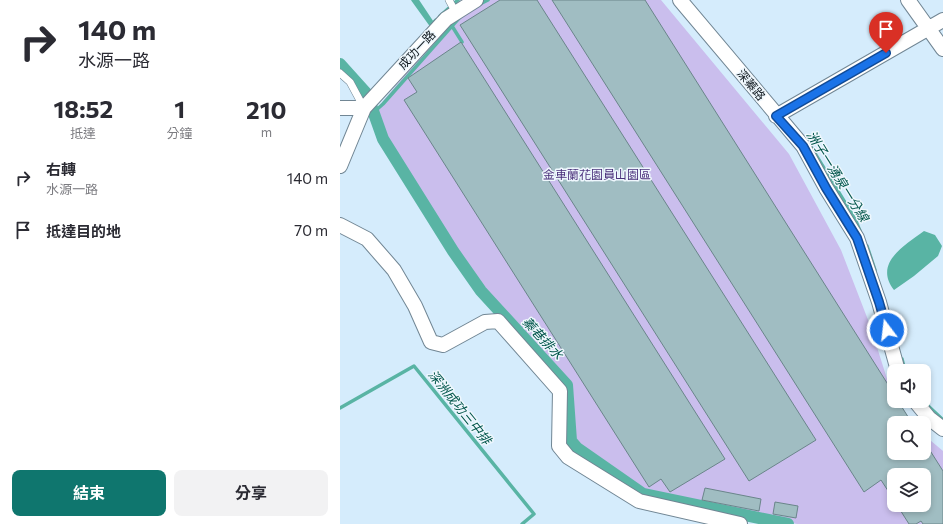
<!DOCTYPE html>
<html lang="zh-TW">
<meta charset="utf-8">
<style>
body{margin:0;font-family:Commissioner,"Noto Sans TC",sans-serif;background:#f2f2f3;color:#2b2b33;height:100vh;display:flex;flex-direction:column;font-size:15px;white-space:nowrap}
*{box-sizing:border-box;margin:0}
p{font-size:13px;color:#7c7c81}
.icon{flex:none;width:22px;height:22px;fill:none;stroke:currentColor;stroke-width:2;stroke-linecap:round;stroke-linejoin:round}
.map{position:relative;flex:1;overflow:hidden}
.side{display:flex;flex-direction:column;background:#fff;width:340px}
.side>*{flex:none}
.banner{background:#fff;color:#2b2b33;overflow:hidden}
.controls{position:absolute;left:547px;top:364px;display:grid;gap:8px}
.controls a{display:grid;place-items:center;width:44px;height:44px;border-radius:8px;background:#fff;box-shadow:0 2px 6px #0003;font-size:20px}
.pin{position:absolute;display:grid;place-items:center;width:34px;height:34px;color:#fff;margin:-41px -17px;border-radius:50% 50% 50% 0;rotate:-45deg;box-shadow:0 0 4px #0007}
.pin .icon{rotate:45deg}
.me{position:absolute;width:44px;margin:-22px;rotate:345deg;stroke-linejoin:round;filter:drop-shadow(0 0 3px #0008)}
.turn{display:flex;align-items:center;gap:14px;height:84px;padding:0 12px;font-size:18px}
.turn .icon{width:52px;height:52px;stroke-width:2.5}
.turn b{display:block;font-size:28px;line-height:34px}
.eta{display:flex;justify-content:space-evenly;align-items:center;height:68px;text-align:center}
.eta b{font-size:24px;font-weight:700;line-height:28px}
.primary-button{display:flex;gap:8px;margin-top:auto;padding:8px 12px}
.primary-button a{flex:1;height:46px;border-radius:8px;background:#0f766e;color:#fff;font-size:16px;font-weight:700;line-height:46px;text-align:center}
.primary-button a+a{background:#f2f2f3;color:#2b2b33}
ul{padding:0;list-style:none}
li{display:flex;align-items:center;gap:12px;height:52px;padding:0 12px}
li div{flex:1}
li b{display:block;font-size:15px}
li em{font-style:normal}
main{display:flex;flex:1;min-height:0}
.map>svg:first-child{display:block}
.green{fill:#cabeed;fill-rule:evenodd}
.water{fill:#59b4a4}
.lines{fill:none;stroke-linecap:round;stroke-linejoin:round}
.stream{stroke:#59b4a4;stroke-width:3.5}
.canal{stroke:#59b4a4;stroke-width:12}
.building{fill:#a0bdc2;stroke:#6a858a}
.lane-casing{stroke:#718694;stroke-width:8}
.street-casing{stroke:#718694;stroke-width:16}
.lane{stroke:#fff;stroke-width:7}
.street{stroke:#fff;stroke-width:14}
.route-casing{stroke:#114b97;stroke-width:10}
.route{stroke:#1a73e8;stroke-width:7}
.labels{text-anchor:middle;stroke-width:3;stroke-linejoin:round;paint-order:stroke}
.street-label{font-size:12px;fill:#10181e;stroke:#eef7fd}
.park-label{font-size:12px;fill:#4a317b;stroke:#eef7fd}
.water-label{font-size:13px;font-style:italic;fill:#01554a;stroke:#eef7fd}
</style>
<main>
<section class="side">
<div class="banner">
<div class="turn"><svg class="icon" aria-label="right" viewBox="0 0 24 24"><path d="M7 20v-9h11M14 6l5 5-5 5"/></svg><div><b>140 m</b>水源一路</div></div>
</div>
<div class="eta">
<div><b>18:52</b><p>抵達</p></div>
<div><b>1</b><p>分鐘</p></div>
<div><b>210</b><p>m</p></div>
</div>
<ul>
<li><svg class="icon" aria-label="right" viewBox="0 0 24 24"><path d="M7 20v-9h11M14 6l5 5-5 5"/></svg><div><b>右轉</b><p>水源一路</p></div><em>140 m</em></li>
<li><svg class="icon" aria-label="arrive" viewBox="0 0 24 24"><path d="M6 21V4h12l-3 4 3 4H6"/></svg><div><b>抵達目的地</b></div><em>70 m</em></li>
</ul>
<div class="primary-button"><a>結束</a><a>分享</a></div>
</section>
<div class="map">
<svg width="603" height="524" viewBox="0 0 603 524">
<rect width="100%" height="100%" fill="#d5ecfc"/>
<path class="green" d="M149,0H321L449,154L501,250L530,325L554,401H557L572,423H554V453H584V435L603,451V524H457L304,490L234,440L233,389L127,269L45,141L38,107L113,18ZM554,475H584V505H554Z"/>
<path class="water" d="M584,231L595,235L602,246L598,256L574,276L554,290C533,263 565,245 584,231Z"/>
<g class="lines">
<path class="stream" d="M73,0L91,25L96,20
M77,0L93,24
M138,5L148,0
M100,16L118,0
M112,26L121,16
M34,112L43,104L112,26L122,42
M468,142L515,219L520,231
M527,246L535,270
M562,359L565,371
M585,403L603,420
M0,408L74,366L194,514L182,524"/>
<path class="canal" d="M0,64L27,94L43,139L113,251L141,291L227,385L231,441L237,448L303,494L448,524"/>
</g>
<path class="building" d="M160,0H197L476,440L409,481L120,25Z
M212,0H305L554,394V401H558L572,423H554V453H584V441L603,471V524H583L581,521L576,524H569L557,505H584V475H554V500L541,480L524,492Z
M121,42L385,459L330,492L321,479L309,487L64,100L77,92L68,78Z
M365,488L421,499L419,511L362,500Z
M435,502L458,506L456,518L433,514Z"/>
<g class="lines">
<g class="lane-casing">
<path id="lane" d="M109,0L116,13
M0,73L10,82L24,108"/>
</g>
<g class="street-casing">
<path id="street" d="M340,0L463,146L486,188L517,238L539,302L558,371
M568,0L603,49
M0,108H24
M436,116L603,20
M0,166L24,108L106,19L136,0
M0,225L27,239L54,270L75,306L91,342L103,345L145,322L158,321L220,391L219,446L228,457L299,501L400,524
M575,401L589,418L603,429"/>
</g>
<use href="#lane" class="lane"/>
<use href="#street" class="street"/>
</g>
<g class="lines">
<g class="route-casing">
<path id="route" d="M546,53L436,116L463,146L486,188L517,238L539,302L547,330"/>
</g>
<use href="#route" class="route"/>
</g>
<g class="labels">
<g class="street-label">
<text transform="translate(77 50) rotate(-47)" y="4">成功一路</text>
<text transform="translate(411 85) rotate(50)" y="4">深蓁路</text>
</g>
<g class="park-label">
<text x="257" y="179">金車蘭花園員山園區</text>
</g>
<g class="water-label">
<text transform="translate(498 176) rotate(58)" y="5">洲子一湧泉一分線</text>
<text transform="translate(203 338) rotate(47)" y="5">蓁巷排水</text>
<text transform="translate(120 407) rotate(51)" y="5">深洲成功三中排</text>
</g>
</g>
</svg>
<div class="controls">
<a><svg class="icon" aria-label="sound" viewBox="0 0 24 24"><path d="M4 9h4l5-4v14l-5-4H4zM17 9q2 3 0 6"/></svg></a>
<a><svg class="icon" aria-label="search" viewBox="0 0 24 24"><circle cx="10" cy="10" r="6"/><path d="M15 15l6 6"/></svg></a>
<a><svg class="icon" aria-label="layers" viewBox="0 0 24 24"><path d="M12 4l9 5-9 5-9-5zM3 14l9 5 9-5"/></svg></a>
</div>
<div class="pin" style="left:546px;top:53px;background:#d93025"><svg class="icon" aria-label="arrive" viewBox="0 0 24 24"><path d="M6 21V4h12l-3 4 3 4H6"/></svg></div>
<svg class="me" style="left:547px;top:330px" viewBox="-20 -20 40 40"><circle r="17" fill="#1a73e8" stroke="#fff" stroke-width="3"/><path d="M0-11L8 9 0 5-8 9z" fill="#fff"/></svg>
</div>
</main>
